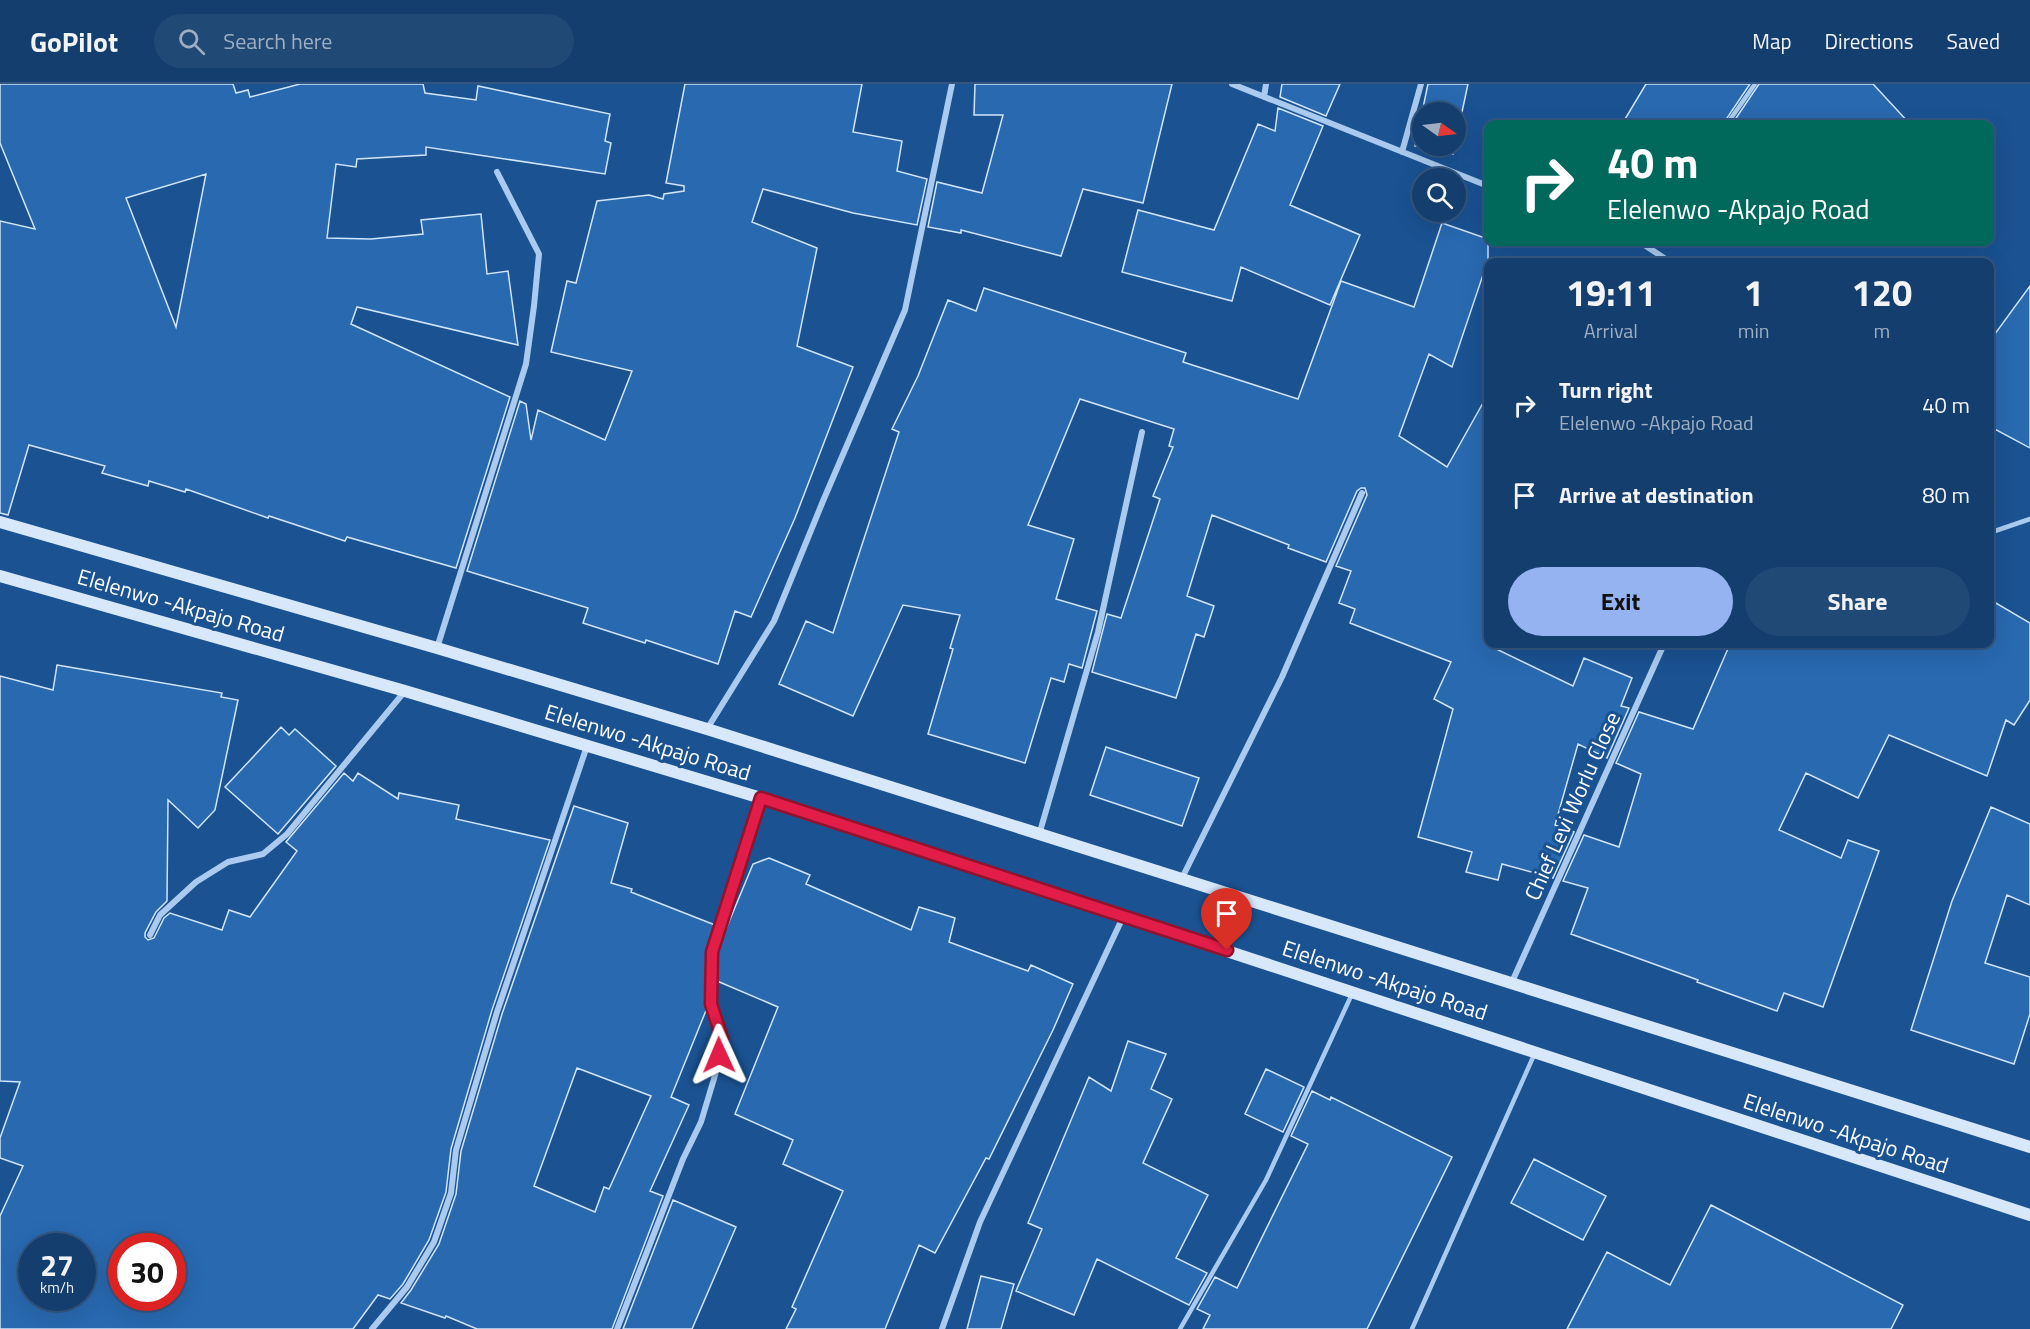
<!DOCTYPE html>
<style>
body{margin:0;font-family:"Titillium Web",sans-serif;background:#214976;color:#f1f3f6;height:100vh;display:flex;flex-direction:column;font-size:22px;white-space:nowrap}
*{box-sizing:border-box;margin:0}
p{font-size:20px;color:#9daec2}
.icon{flex:none;width:33px;height:33px;fill:none;stroke:currentColor;stroke-width:2;stroke-linecap:round;stroke-linejoin:round}
.map{position:relative;flex:1;overflow:hidden}
.details{position:absolute;left:1484px;top:174px;width:510px;height:390px;display:flex;flex-direction:column;background:#143e6e;border-radius:12px;box-shadow:0 6px 24px #0002,0 0 0 2px #335781}
.details>*{flex:none}
.hud{position:absolute;left:1484px;top:36px;width:510px;height:126px;border-radius:12px;box-shadow:0 6px 24px #0002,0 0 0 2px #335781;background:#00695c;color:#fff;overflow:hidden}
.needle{width:39px;rotate:104deg}
.buttons{position:absolute;left:1412px;top:18px;display:grid;gap:12px}
.buttons a{display:grid;place-items:center;width:54px;height:54px;border-radius:50%;background:#143e6e;box-shadow:0 6px 24px #0002,0 0 0 2px #335781;font-size:30px}
.speed{position:absolute;left:18px;top:1149px;display:flex;gap:12px;font-size:30px;font-weight:700;text-align:center}
.speed>*{display:grid;place-content:center;width:78px;height:78px;border-radius:50%;background:#143e6e;box-shadow:0 6px 24px #0002,0 0 0 2px #335781;line-height:1}
.speed small{font-size:15px;font-weight:400}
.speed .limit{border:9px solid #d22;background:#fff;color:#111}
.pin{position:absolute;display:grid;place-items:center;width:51px;height:51px;color:#fff;margin:-62px -26px;border-radius:50% 50% 50% 0;rotate:-45deg;box-shadow:0 0 6px #0007}
.pin .icon{rotate:45deg}
.me{position:absolute;width:66px;margin:-33px;rotate:359deg;stroke-linejoin:round;filter:drop-shadow(0 0 4px #0008)}
.turn{display:flex;align-items:center;gap:21px;height:126px;padding:0 24px;font-size:27px}
.turn .icon{width:78px;height:78px;stroke-width:2.5}
.turn b{display:block;font-size:42px;line-height:51px}
.eta{display:flex;justify-content:space-evenly;align-items:center;height:102px;text-align:center}
.eta b{font-size:36px;font-weight:700;line-height:42px}
.cta{display:flex;gap:12px;margin-top:auto;padding:12px 24px}
.cta a{flex:1;height:69px;border-radius:36px;background:#95b2f1;color:#111;font-size:24px;font-weight:700;line-height:69px;text-align:center}
.cta a+a{background:#214976;color:#f1f3f6}
ul{padding:0;list-style:none}
li{display:flex;align-items:center;gap:18px;height:90px;padding:0 24px}
li div{flex:1}
li b{display:block;font-size:22px}
li em{font-style:normal}
header{display:flex;align-items:center;gap:36px;box-sizing:border-box;height:84px;padding:0 30px;background:#143e6e;border-bottom:2px solid #335781}
header strong{font-size:28px}
nav{display:flex;gap:33px;margin-inline-start:auto;font-size:21px}
.search{width:420px;height:54px;background:#214976;display:flex;align-items:center;gap:15px;box-sizing:border-box;padding:0 21px;border-radius:33px;color:#9daec2;font-size:22px}
.map>svg:first-child{display:block}
.building{fill:#2969b0;stroke:#d0e5fb;stroke-width:1.5;fill-rule:evenodd}
.lines{fill:none;stroke-linecap:round;stroke-linejoin:round}
.lane{stroke:#aacbef;stroke-width:4.5}
.street{stroke:#aacbef;stroke-width:6}
.secondary{stroke:#d7e8fb;stroke-width:12}
.route-casing{stroke:#92132f;stroke-width:15}
.route{stroke:#e11d48;stroke-width:10}
.labels{text-anchor:middle;stroke-width:6;stroke-linejoin:round;paint-order:stroke}
.street-label{font-size:22px;fill:#fff;stroke:#1a5292}
</style>
<header>
<strong>GoPilot</strong>
<div class="search"><svg class="icon" aria-label="search" viewBox="0 0 24 24"><circle cx="10" cy="10" r="6"/><path d="M15 15l6 6"/></svg>Search here</div>
<nav><a>Map</a><a>Directions</a><a>Saved</a></nav>
</header>
<div class="map">
<svg width="2030" height="1245" viewBox="0 0 2030 1245">
<rect width="100%" height="100%" fill="#1a5292"/>
<path class="building" d="M0,0H233L236,9L248,6L250,13L300,0H423L425,9L476,16L478,2L610,30L605,57L611,59L605,90L426,63V71L357,75L356,83L336,80L327,154L371,155L423,150L421,136L481,130L487,190L508,187L518,261L357,223L351,240L510,313L456,484L347,453L345,457L269,432L268,434L186,405L185,408L149,397L148,402L102,389L105,382L29,361L8,431L0,429V137L35,145L0,59ZM206,90L176,243L126,114Z
M685,0H862L853,48L902,57L897,87L927,95L917,141L853,129L763,105L752,138L817,164L797,262L853,283L795,434L751,533L735,527L718,580L646,556L645,559L583,539L588,524L467,487L520,317L526,320L531,356L538,326L605,356L632,287L551,268L567,197L576,199L597,117L649,111L663,115L664,110L684,107V102L666,99Z
M975,0H1172L1143,119L1083,105L1061,172L961,146V149L928,143L937,98L982,109L1003,31H974Z
M1282,0H1340L1326,32L1280,13Z
M1428,0H1468L1453,70L1415,62ZM1422,28H1455V62H1422Z
M1646,0H1750L1723,40H1622Z
M1759,0H1873L1910,40H1732Z
M1278,24L1323,42L1290,121L1360,151L1330,221L1241,183L1232,217L1122,188L1138,126L1214,146L1258,40L1275,47Z
M1442,139L1488,155V176L1452,283L1429,270L1399,352L1447,383L1488,310V561L1573,602L1584,574L1632,594L1621,622L1629,624L1607,674L1578,660L1555,741L1574,748L1553,794L1502,780L1498,796L1466,788L1472,768L1418,753L1453,625L1434,615L1451,578L1350,539L1355,525L1339,519L1351,487L1336,482L1367,411L1365,404H1361L1357,407L1326,478L1288,464L1289,461L1212,431L1187,512L1214,522L1204,553L1196,550L1176,614L1092,588L1107,530L1121,534L1160,415L1153,412L1173,363L1169,362L1174,345L1080,315L1028,441L1074,455L1056,515L1097,527L1082,584L1069,580L1064,598L1051,594L1025,679L928,650L953,565L950,564L960,531L903,521L853,632L779,600L806,537L833,549L899,348L892,345L918,292L948,216L976,227L984,204L1186,269L1183,278L1298,315L1341,197L1414,223Z
M2030,202V364L1989,342V258Z
M1989,515L2030,539V616L2014,641L2006,636L1987,692L1889,651L1858,714L1806,689L1779,746L1841,774L1848,756L1879,767L1823,923L1784,909L1777,927L1697,898L1698,896L1571,850L1588,804L1563,797L1584,751L1619,763L1641,690L1616,679L1639,628L1693,645L1730,560H1989Z
M57,581L222,609L221,613L238,616L215,726L198,744L168,716L167,817L156,828L145,849V853L148,856L154,854L164,834L170,829L222,846L229,826L250,833L297,767L286,758L344,689L353,697L358,689L398,715L399,709L459,721L456,735L550,756L492,926L451,1065L446,1108L429,1156L403,1200L390,1215L378,1211L353,1245H0V1132L23,1082L0,1074V1054L20,998L0,997V592L53,606ZM32,1162H82V1214H32ZM122,1162H172V1214H122Z
M281,643L289,651L295,645L336,682L278,750L225,703Z
M1106,663L1199,694L1182,742L1090,711Z
M574,722L628,739L611,799L632,805L631,808L715,841L707,868V924L671,1013L689,1021L650,1107L663,1112L612,1245H477L446,1232L445,1234L401,1219L411,1206L439,1160L456,1110L461,1067L502,930ZM577,984L651,1012L609,1105L604,1103L595,1128L534,1102Z
M1991,723L2030,740V821L2007,811L1985,879L2030,893V930L2014,980L1911,946L1952,817Z
M769,774L810,791L806,800L911,846L919,823L955,834L949,858L1028,887L1031,881L1073,900L1053,946L989,1075L986,1074L935,1169L919,1161L885,1245H786L796,1225L792,1223L843,1107L783,1080L793,1056L735,1030L778,923L717,897V899V869L725,845H726L753,780Z
M1128,957L1166,970L1151,1005L1172,1015L1143,1079L1208,1111L1176,1174L1207,1189L1189,1221L1097,1175L1074,1231L1016,1207L1042,1145L1028,1139L1089,993L1111,1007Z
M1266,985L1304,1003L1283,1048L1245,1030Z
M1312,1007L1330,1016L1331,1013L1452,1073L1367,1245H1203L1210,1231L1197,1225L1215,1193L1237,1204L1308,1060L1291,1052Z
M1534,1075L1606,1112L1583,1156L1511,1119Z
M673,1116L736,1143L692,1245H623Z
M1711,1121L1903,1221L1891,1245H1567L1607,1168L1670,1201Z
M981,1192L1014,1200L1001,1245H967Z"/>
<g class="lines">
<path class="lane" d="M1727,40L1755,0
M1989,449L2030,435
M1180,1245L1266,1096L1352,910
M1412,1245L1534,971"/>
<path class="street" d="M1232,0L1488,102
M1264,13L1266,0
M1402,68L1421,0
M1640,158L1670,178
M437,564L526,280L534,222L539,170L497,88
M707,645L774,537L823,417L905,226L952,0
M1039,751L1098,548L1142,348
M1182,794L1282,593L1362,409
M150,851L160,831L196,798L228,778L263,770L287,750L405,607
M1512,898L1664,560
M372,1245L407,1203L434,1158L451,1109L456,1066L497,928L587,662
M617,1245L683,1075L701,1038L716,988L722,954L711,920L712,868L761,714
M942,1245L980,1138L1123,833"/>
<path class="secondary" d="M0,438L437,564L707,645L2030,1063
M0,492L405,607L761,714L2030,1131"/>
</g>
<g class="lines">
<g class="route-casing">
<path id="route" d="M719,971L722,954L711,920L712,868L761,714L1227,866"/>
</g>
<use href="#route" class="route"/>
</g>
<g class="labels">
<g class="street-label">
<text transform="translate(181 521) rotate(16)" y="8">Elelenwo -Akpajo Road</text>
<text transform="translate(648 658) rotate(17)" y="8">Elelenwo -Akpajo Road</text>
<text transform="translate(1572 722) rotate(-66)" y="8">Chief Levi Worlu Close</text>
<text transform="translate(1385 896) rotate(18)" y="8">Elelenwo -Akpajo Road</text>
<text transform="translate(1846 1049) rotate(18)" y="8">Elelenwo -Akpajo Road</text>
</g>
</g>
</svg>
<div class="buttons">
<a><svg class="needle" viewBox="-14 -14 28 28"><path d="M0-13l5 13h-10z" fill="#e53935"/><path d="M0 13l5-13h-10z" fill="#9daec2"/></svg></a>
<a><svg class="icon" aria-label="search" viewBox="0 0 24 24"><circle cx="10" cy="10" r="6"/><path d="M15 15l6 6"/></svg></a>
</div>
<div class="speed"><div>27<small>km/h</small></div><div class="limit">30</div></div>
<div class="pin" style="left:1227px;top:866px;background:#d93025"><svg class="icon" aria-label="arrive" viewBox="0 0 24 24"><path d="M6 21V4h12l-3 4 3 4H6"/></svg></div>
<svg class="me" style="left:719px;top:971px" viewBox="-20 -20 40 40"><path d="M0-17L14 15 0 8-14 15z" fill="#e11d48" stroke="#fff" stroke-width="4"/></svg>
<div class="hud">
<div class="turn"><svg class="icon" aria-label="right" viewBox="0 0 24 24"><path d="M7 20v-9h11M14 6l5 5-5 5"/></svg><div><b>40 m</b>Elelenwo -Akpajo Road</div></div>
</div>
<section class="details">
<div class="eta">
<div><b>19:11</b><p>Arrival</p></div>
<div><b>1</b><p>min</p></div>
<div><b>120</b><p>m</p></div>
</div>
<ul>
<li><svg class="icon" aria-label="right" viewBox="0 0 24 24"><path d="M7 20v-9h11M14 6l5 5-5 5"/></svg><div><b>Turn right</b><p>Elelenwo -Akpajo Road</p></div><em>40 m</em></li>
<li><svg class="icon" aria-label="arrive" viewBox="0 0 24 24"><path d="M6 21V4h12l-3 4 3 4H6"/></svg><div><b>Arrive at destination</b></div><em>80 m</em></li>
</ul>
<div class="cta"><a>Exit</a><a>Share</a></div>
</section>
</div>
